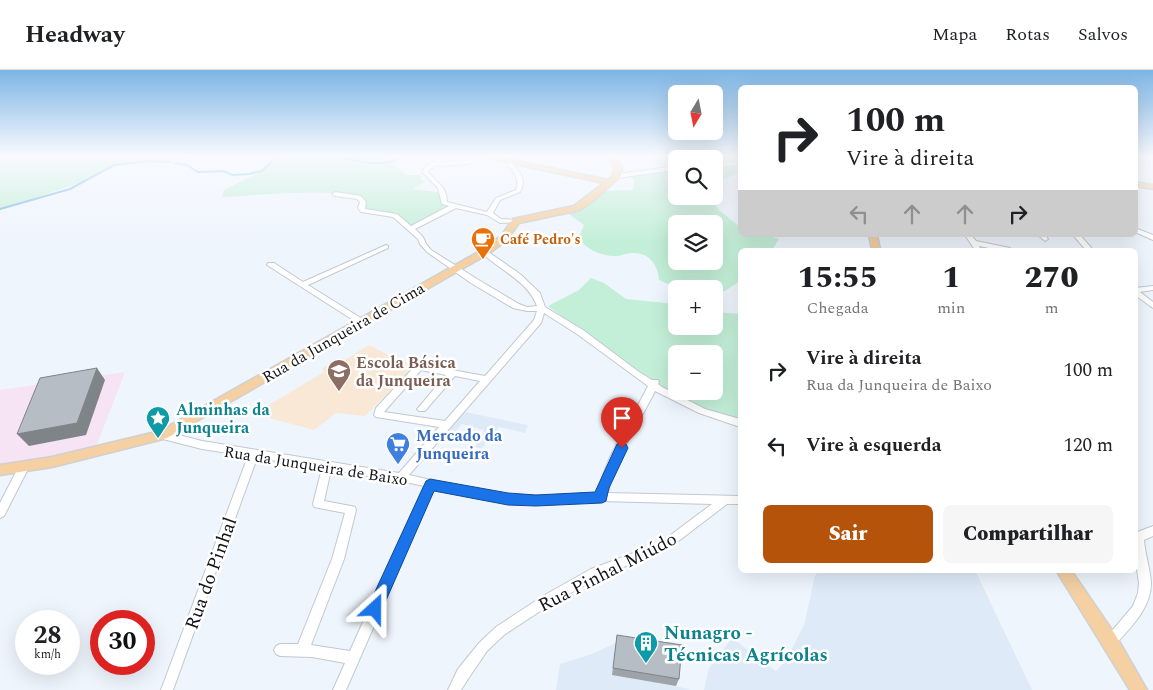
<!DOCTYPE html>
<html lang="pt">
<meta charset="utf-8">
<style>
body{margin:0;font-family:Spectral,serif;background:#f6f6f6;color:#202124;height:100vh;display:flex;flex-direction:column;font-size:19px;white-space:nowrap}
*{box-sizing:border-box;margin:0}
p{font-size:16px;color:#757577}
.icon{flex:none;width:28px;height:28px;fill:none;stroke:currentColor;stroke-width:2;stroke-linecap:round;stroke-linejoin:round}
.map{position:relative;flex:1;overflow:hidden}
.panel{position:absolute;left:738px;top:178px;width:400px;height:325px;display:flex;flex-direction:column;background:#fff;border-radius:8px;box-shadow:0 5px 20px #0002}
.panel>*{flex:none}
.banner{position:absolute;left:738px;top:15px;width:400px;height:152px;border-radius:8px;box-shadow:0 5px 20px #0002;background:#fff;color:#202124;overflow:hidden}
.needle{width:32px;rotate:190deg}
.tools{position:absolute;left:668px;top:15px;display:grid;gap:10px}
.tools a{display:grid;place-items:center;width:55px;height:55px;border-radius:8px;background:#fff;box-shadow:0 5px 20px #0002;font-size:25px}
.speed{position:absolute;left:15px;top:540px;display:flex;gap:10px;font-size:25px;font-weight:700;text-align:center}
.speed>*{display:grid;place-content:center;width:65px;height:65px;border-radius:50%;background:#fff;box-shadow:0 5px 20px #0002;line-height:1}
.speed small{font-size:12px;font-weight:400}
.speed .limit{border:8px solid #d22;background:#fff;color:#111}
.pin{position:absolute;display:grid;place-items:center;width:42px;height:42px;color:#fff;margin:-51px -21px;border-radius:50% 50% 50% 0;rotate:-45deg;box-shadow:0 0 5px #0007}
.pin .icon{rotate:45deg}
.me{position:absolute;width:55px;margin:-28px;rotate:24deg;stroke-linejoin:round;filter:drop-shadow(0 0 4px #0008)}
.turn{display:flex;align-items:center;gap:18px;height:105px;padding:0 25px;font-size:22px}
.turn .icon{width:65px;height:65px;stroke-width:2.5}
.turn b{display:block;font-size:35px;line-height:42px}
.lanes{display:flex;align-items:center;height:48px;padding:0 25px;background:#0003;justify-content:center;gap:25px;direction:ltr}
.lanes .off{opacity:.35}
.eta{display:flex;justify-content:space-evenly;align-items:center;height:85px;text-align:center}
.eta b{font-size:30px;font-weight:800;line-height:35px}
.primary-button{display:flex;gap:10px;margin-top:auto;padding:10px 25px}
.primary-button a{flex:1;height:58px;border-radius:8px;background:#b45309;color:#fff;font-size:20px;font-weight:800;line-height:58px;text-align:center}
.primary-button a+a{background:#f6f6f6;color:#202124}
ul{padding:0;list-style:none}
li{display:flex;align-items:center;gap:15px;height:75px;padding:0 25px}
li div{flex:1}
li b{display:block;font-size:19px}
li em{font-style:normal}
header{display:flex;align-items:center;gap:30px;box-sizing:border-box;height:70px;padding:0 25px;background:#fff;border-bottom:1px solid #e0e0e0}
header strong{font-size:24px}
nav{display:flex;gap:28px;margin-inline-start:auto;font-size:18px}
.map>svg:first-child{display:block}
.commercial{fill:#f6e4f5}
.built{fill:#deeaf7}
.education{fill:#f8e8d5}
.green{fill:#c3efd8;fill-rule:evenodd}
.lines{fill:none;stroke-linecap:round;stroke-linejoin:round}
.stream{stroke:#7eb7e0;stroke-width:2}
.minor-casing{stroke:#c2c8d0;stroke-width:2}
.major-casing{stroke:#d0d0d1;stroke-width:3}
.minor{fill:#fff;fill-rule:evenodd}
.major{fill:#f4d0a3;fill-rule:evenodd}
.wall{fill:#9da3a9}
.shaded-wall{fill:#7f8489}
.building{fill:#b6bdc4;stroke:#7f8489}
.route{fill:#1a73e8;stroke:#114b97}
.labels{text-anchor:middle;stroke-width:5;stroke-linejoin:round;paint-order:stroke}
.far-food-label{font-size:14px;font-weight:bold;fill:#c56008;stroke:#fff;text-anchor:start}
.street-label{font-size:16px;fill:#131518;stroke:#fff}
.education-label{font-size:16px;font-weight:bold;fill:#785e54;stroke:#fff;text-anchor:start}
.culture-label{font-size:16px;font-weight:bold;fill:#0d838f;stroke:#fff;text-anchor:start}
.shop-label{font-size:16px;font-weight:bold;fill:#366cbe;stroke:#fff;text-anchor:start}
.near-street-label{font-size:19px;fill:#131518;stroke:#fff}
.near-culture-label{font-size:19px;font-weight:bold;fill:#0d838f;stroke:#fff;text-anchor:start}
</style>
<header>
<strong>Headway</strong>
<nav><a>Mapa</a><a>Rotas</a><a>Salvos</a></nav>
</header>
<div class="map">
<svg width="1153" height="620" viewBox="0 0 1153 620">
<rect width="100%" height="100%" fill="#eff5fd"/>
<path class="commercial" d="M125,302L96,377L48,388L0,396V320Z"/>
<path class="built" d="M460,341L528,355L525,363L499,357L481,379L475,377L484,360L462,354L455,361L450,360Z
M819,500H975L1032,620H704L709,598L732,568L776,601L785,592L804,555L815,506Z
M616,573L676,616L692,620H556L560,594L592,584Z"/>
<path class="education" d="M369,275L402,292L416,294L365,346L336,343L314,360L254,344L324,302L322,299L326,296L330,299Z"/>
<path class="green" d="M0,86H199L184,90L125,93L109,95L84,111L0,140Z
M281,86H380L407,105H420L423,107L420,109L425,112L413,119L443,123L441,133L451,136L412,157L397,144L365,138L366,133L364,127C322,118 266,125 222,127L224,120L258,103L271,90Z
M736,94L740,103L720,110L714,119V96Z
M676,100V126H711L719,140L740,157V165H766L779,169L772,180H740V211L725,221L714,223V219H679L659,210C658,195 649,182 632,183C626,183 619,187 613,186C598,185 588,179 578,169L584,155L566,142L580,139L605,121L633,120L634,111L629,105ZM676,154H714V191H676Z
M591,208L604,213L626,229L676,234V256H714V242L740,244V350L696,336L659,315L658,312L651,311L617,288L548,236L579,220ZM676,284H714V321H676Z"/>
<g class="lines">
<path class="stream" d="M337,86C357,91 385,99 403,86
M175,93L187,95L198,102L223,101L233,105L249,104L262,101L274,89L284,86
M0,139L70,119L114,95L148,91L171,92"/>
<g class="minor-casing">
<path id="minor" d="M443,86H449L439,93L468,90L476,86H482L469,94L434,96L428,102C437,112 447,117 447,132L487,142L496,128L516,120C521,108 511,99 504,90L507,88L509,89C518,100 528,108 520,122L500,130L493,143L501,149L518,150V152L500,153L487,145L456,138L415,159L423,167L426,174L431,180L477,209L519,234L527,237L537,236C528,211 499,200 481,182L485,180L487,181L520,204L540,223L545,237L583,260L639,302L652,310H658L659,312L658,314L662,317L705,339L740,349V357L699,343L655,321C639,354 615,386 608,423L740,426V434H727L668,479L599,507L551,534L504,565L487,581L468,609L461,620H448L458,599L479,573L496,557L543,526L591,499L660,473L712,434L602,431L536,434L508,433L481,429L434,419L346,620H333L345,593L312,587L280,586L276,584L274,580L276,576L280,574H298L332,489L345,443L314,437L313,434L322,398L257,388L173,620H161L248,386L202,379L163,369L160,368L158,365L160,362L163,361L202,371L399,403L439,357L376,347L374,345L376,338L416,295L419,294L485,306L534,250L537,241H527L513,238L471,213L427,182L420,174L418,169L393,147L361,142L358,138L360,132L357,129L335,126L332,124L335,122L361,126L366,132L365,139L397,144L411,156L449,136L442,134L438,118L422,102L425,97ZM544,243L577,264L648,316C631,351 606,384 598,423C568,424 538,427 508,425C475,422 442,412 409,405L541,253ZM421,300L446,305L419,337L417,339L419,341H425L455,306L480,311L445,351L384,342ZM331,400L401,411L424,416L350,581L311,575L344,489L356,440L355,437L351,436L324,431Z
M740,91V95L714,97V93Z
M676,96V100L617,108L614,106L617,104Z
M1135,158L1153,165V170L1135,162Z
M965,165H971L976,171L1010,178L1013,180H999L979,176L981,180H975Z
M1038,165H1045L1048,169L1045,171Z
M1073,165H1080L1093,180H1086Z
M386,175L388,176V178L308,215L364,250L365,252L361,255L267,195L268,193H274L303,212Z
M1153,216V220L1140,222L1153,232V238L1135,225V218Z
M24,393L28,394L29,397L4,446L0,448V433L20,394Z
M1153,456V466L1144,470C1145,484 1150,498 1151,513C1151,539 1130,558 1114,576L1110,578L1106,576L1104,572L1106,568L1133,536L1138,523L1139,513L1135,486V463Z"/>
</g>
<g class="major-casing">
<path id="major" d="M483,86H494L608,110L613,105L614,97L608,86H615L622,97L621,106L592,132L580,140L519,153L507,170L488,184L167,368L52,397L0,405V395L52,387L160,361L482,180L501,166L513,149L574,136L604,113L486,88Z
M1135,112L1153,115V119L1135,116Z
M869,165H877L880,180H872Z
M1056,500H1071L1116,566L1147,620H1130Z"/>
</g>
<use href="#minor" class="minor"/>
<use href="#major" class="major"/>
</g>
<path class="wall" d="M617,565L679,609L676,616L612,605Z"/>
<path class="shaded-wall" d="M97,298L105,310L86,365L29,376L17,364Z"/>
<path class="building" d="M97,298L77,353L17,364L40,308Z
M617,565L682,575L679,609L613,598Z"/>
<linearGradient id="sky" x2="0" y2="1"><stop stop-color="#7db5e5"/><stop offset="0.5" stop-color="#f8fafe"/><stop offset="1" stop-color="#f8fafe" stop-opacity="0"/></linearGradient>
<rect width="1153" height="172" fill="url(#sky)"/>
<path class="route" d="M622,373L626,374L628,378L609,418L606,431L602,433L536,436L508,435L434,421L380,544L375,547L369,544L367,539L426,411L430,409L508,423L536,425L595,422L617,374Z"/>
<defs>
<g id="cafe-pin" transform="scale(1.25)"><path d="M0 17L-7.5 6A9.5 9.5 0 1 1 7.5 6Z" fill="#e8710a" stroke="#fff"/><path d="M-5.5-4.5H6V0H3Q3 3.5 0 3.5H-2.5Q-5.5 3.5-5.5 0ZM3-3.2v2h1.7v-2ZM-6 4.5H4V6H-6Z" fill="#fff"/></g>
<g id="school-pin" transform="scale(1.25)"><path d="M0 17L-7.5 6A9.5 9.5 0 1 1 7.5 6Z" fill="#8d6e63" stroke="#fff"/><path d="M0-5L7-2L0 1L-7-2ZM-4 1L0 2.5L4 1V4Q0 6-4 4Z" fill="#fff"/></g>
<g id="sight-pin" transform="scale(1.25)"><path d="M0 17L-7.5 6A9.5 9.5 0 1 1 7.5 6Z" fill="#0f9aa8" stroke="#fff"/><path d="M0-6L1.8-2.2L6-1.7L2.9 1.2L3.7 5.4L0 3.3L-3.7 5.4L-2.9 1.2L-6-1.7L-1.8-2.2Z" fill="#fff"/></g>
<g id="supermarket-pin" transform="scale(1.25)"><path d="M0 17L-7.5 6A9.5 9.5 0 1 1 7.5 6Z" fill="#3f7fe0" stroke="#fff"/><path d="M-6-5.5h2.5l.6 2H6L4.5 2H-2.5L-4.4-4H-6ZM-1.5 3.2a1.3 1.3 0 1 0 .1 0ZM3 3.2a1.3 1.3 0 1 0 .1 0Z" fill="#fff"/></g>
<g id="building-pin" transform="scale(1.25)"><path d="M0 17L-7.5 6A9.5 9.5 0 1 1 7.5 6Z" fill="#0f9aa8" stroke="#fff"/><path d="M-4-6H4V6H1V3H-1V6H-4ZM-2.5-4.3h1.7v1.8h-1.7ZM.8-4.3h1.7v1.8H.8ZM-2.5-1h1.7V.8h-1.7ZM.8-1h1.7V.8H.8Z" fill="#fff"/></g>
</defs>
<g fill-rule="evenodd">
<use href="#cafe-pin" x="483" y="169"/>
<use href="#school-pin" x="339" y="301"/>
<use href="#sight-pin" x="158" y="348"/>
<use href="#supermarket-pin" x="398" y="374"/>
<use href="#building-pin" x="646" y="573"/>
</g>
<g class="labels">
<g class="far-food-label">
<text x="500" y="174">Café Pedro's</text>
</g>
<g class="street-label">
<text transform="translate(343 262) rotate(-30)" y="6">Rua da Junqueira de Cima</text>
<text transform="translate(316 395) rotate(9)" y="6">Rua da Junqueira de Baixo</text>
</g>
<g class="education-label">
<text x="356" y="298">Escola Básica<tspan x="356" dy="18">da Junqueira</tspan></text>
</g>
<g class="culture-label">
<text x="176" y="345">Alminhas da<tspan x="176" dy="18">Junqueira</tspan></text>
</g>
<g class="shop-label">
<text x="416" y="371">Mercado da<tspan x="416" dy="18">Junqueira</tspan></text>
</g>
<g class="near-street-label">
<text transform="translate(607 501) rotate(-27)" y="7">Rua Pinhal Miúdo</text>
<text transform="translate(210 503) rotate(-70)" y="7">Rua do Pinhal</text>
</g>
<g class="near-culture-label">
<text x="664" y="569">Nunagro -<tspan x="664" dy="22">Técnicas Agrícolas</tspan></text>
</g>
</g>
</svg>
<div class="tools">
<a><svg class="needle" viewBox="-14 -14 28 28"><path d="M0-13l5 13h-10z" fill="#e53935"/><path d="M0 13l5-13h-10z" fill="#757577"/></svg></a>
<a><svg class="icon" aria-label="search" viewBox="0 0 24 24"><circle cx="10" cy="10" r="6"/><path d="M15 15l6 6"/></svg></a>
<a><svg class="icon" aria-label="layers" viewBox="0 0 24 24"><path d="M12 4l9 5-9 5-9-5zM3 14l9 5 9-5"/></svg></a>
<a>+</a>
<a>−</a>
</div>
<div class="speed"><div>28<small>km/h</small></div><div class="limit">30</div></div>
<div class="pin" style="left:622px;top:378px;background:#d93025"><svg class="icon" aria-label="arrive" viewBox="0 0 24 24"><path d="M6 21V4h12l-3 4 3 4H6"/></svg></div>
<svg class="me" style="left:375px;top:539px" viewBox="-20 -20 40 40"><path d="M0-17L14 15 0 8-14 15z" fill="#1a73e8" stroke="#fff" stroke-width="4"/></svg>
<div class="banner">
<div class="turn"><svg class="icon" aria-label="right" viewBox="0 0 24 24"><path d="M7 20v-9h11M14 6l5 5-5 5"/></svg><div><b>100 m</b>Vire à direita</div></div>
<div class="lanes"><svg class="icon off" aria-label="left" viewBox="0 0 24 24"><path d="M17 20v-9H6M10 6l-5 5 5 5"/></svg><svg class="icon off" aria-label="ahead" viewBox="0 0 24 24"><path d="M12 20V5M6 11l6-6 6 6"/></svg><svg class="icon off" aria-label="ahead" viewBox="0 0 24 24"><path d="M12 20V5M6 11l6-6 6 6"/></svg><svg class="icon" aria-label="right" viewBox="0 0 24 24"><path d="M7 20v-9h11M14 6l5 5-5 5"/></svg></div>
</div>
<section class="panel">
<div class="eta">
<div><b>15:55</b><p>Chegada</p></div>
<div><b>1</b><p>min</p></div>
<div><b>270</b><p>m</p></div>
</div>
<ul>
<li><svg class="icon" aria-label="right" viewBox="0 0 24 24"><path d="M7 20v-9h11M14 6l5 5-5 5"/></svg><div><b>Vire à direita</b><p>Rua da Junqueira de Baixo</p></div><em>100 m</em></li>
<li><svg class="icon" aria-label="left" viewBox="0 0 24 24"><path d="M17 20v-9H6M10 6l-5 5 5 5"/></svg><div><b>Vire à esquerda</b></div><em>120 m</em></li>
</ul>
<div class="primary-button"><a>Sair</a><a>Compartilhar</a></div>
</section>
</div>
